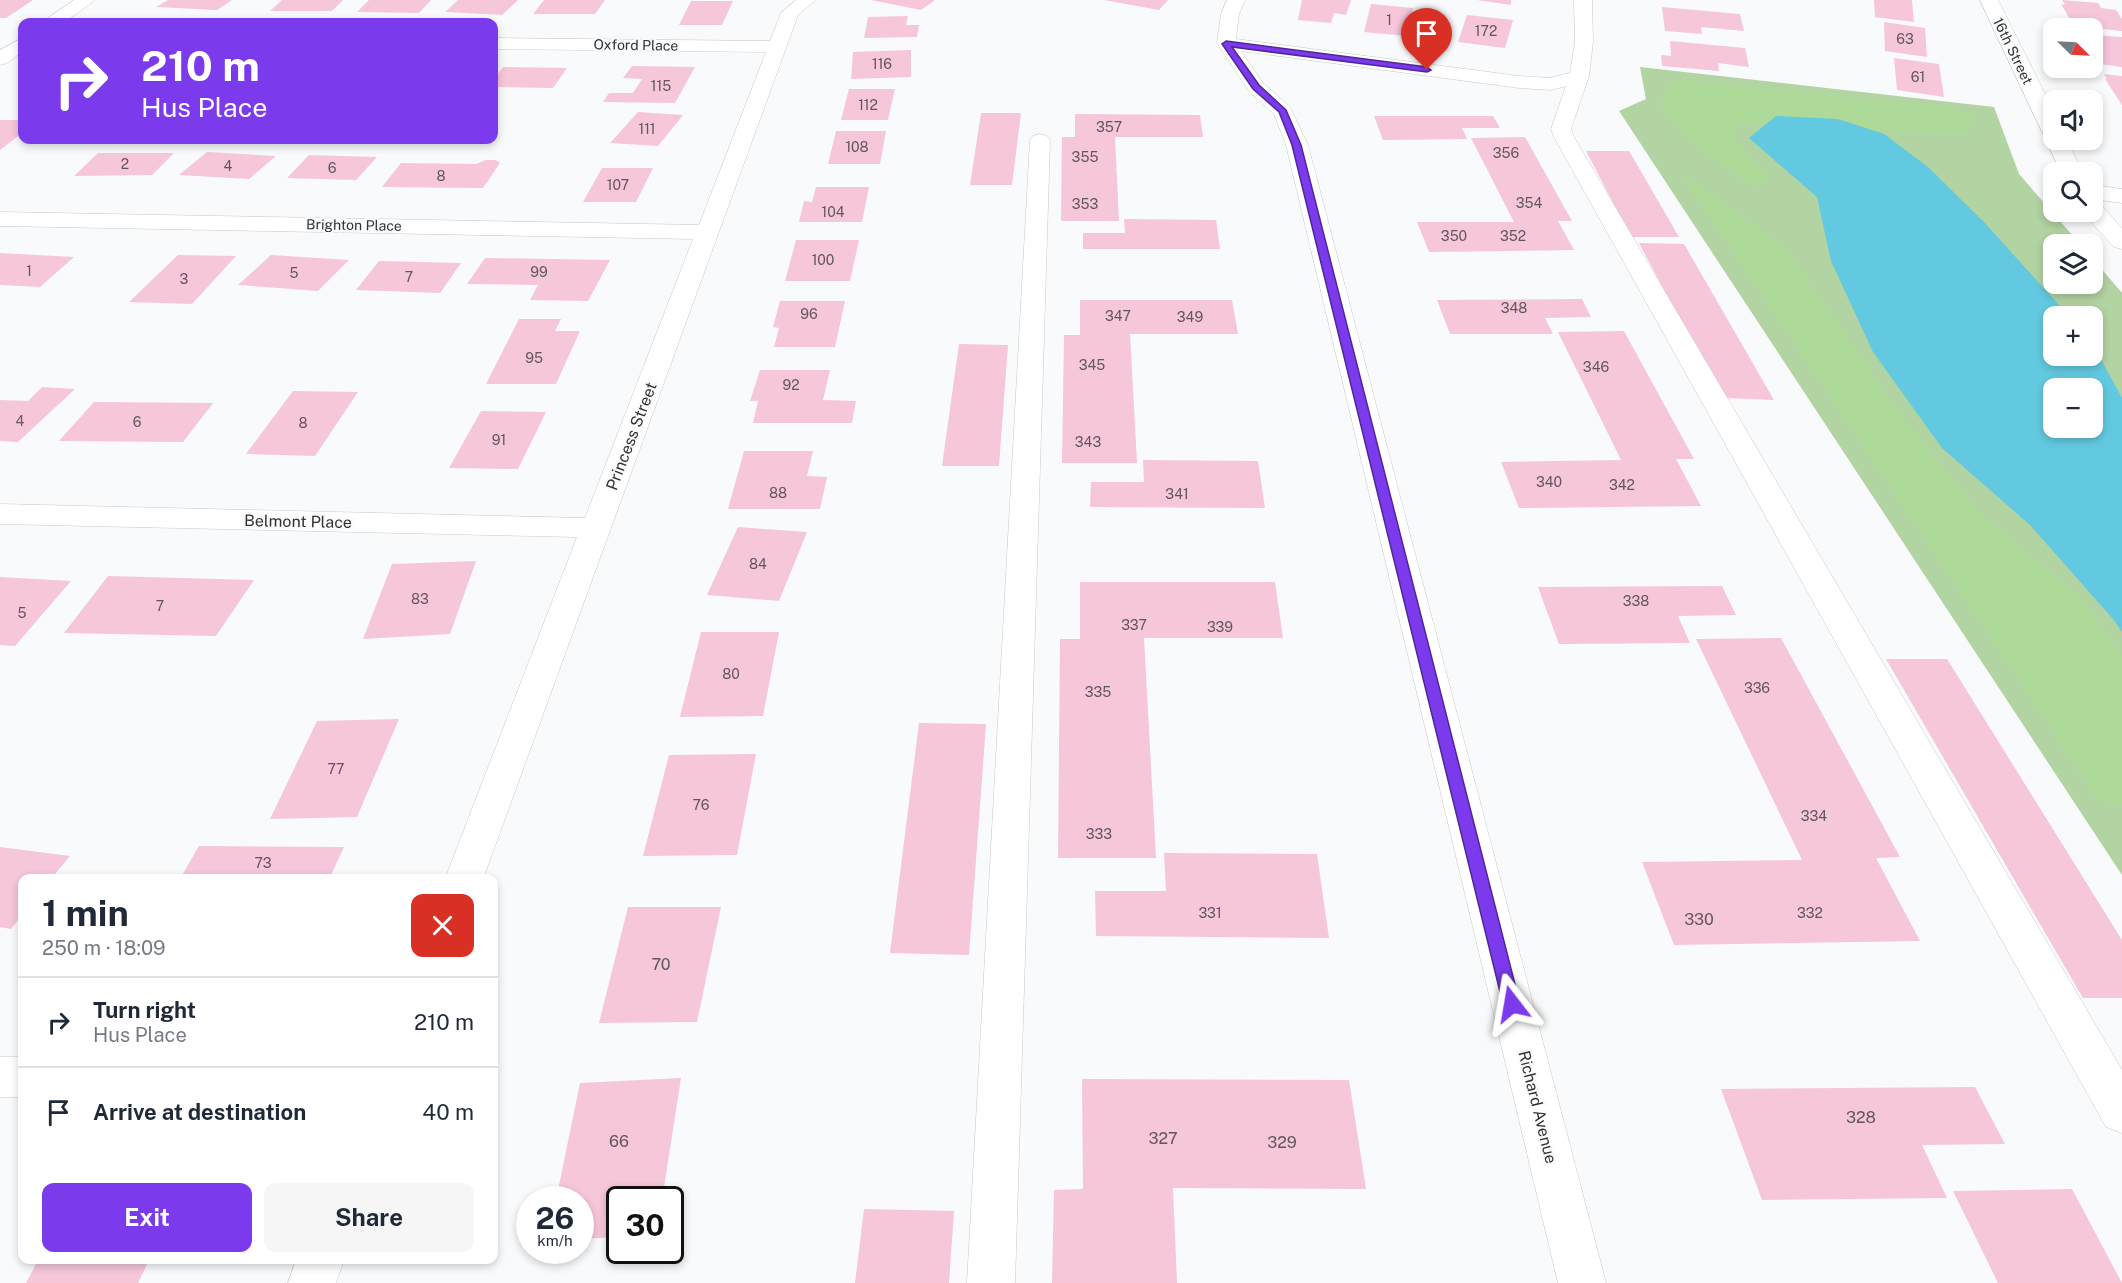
<!DOCTYPE html>
<meta charset="utf-8">
<style>
body{margin:0;font-family:"Public Sans",sans-serif;background:#f6f6f7;color:#1f2937;height:100vh;display:flex;flex-direction:column;font-size:22px;white-space:nowrap}
*{box-sizing:border-box;margin:0}
p{font-size:20px;color:#747a83}
.icon{flex:none;width:33px;height:33px;fill:none;stroke:currentColor;stroke-width:2;stroke-linecap:round;stroke-linejoin:round}
.map{position:relative;flex:1;overflow:hidden}
.details{position:absolute;left:18px;top:874px;width:480px;height:390px;display:flex;flex-direction:column;background:#fff;border-radius:12px;box-shadow:0 3px 9px #0003}
.details>*{flex:none}
.top-card{position:absolute;left:18px;top:18px;width:480px;height:126px;border-radius:12px;box-shadow:0 3px 9px #0003;background:#7c3aed;color:#fff;overflow:hidden}
.needle{width:39px;rotate:114deg}
.fabs{position:absolute;left:2043px;top:18px;display:grid;gap:12px}
.fabs a{display:grid;place-items:center;width:60px;height:60px;border-radius:12px;background:#fff;box-shadow:0 3px 9px #0003;font-size:30px}
.speed{position:absolute;left:516px;top:1186px;display:flex;gap:12px;font-size:30px;font-weight:700;text-align:center}
.speed>*{display:grid;place-content:center;width:78px;height:78px;border-radius:50%;background:#fff;box-shadow:0 3px 9px #0003;line-height:1}
.speed small{font-size:15px;font-weight:400}
.speed .limit{border:3px solid #111;border-radius:9px;background:#fff;color:#111}
.pin{position:absolute;display:grid;place-items:center;width:51px;height:51px;color:#fff;margin:-62px -26px;border-radius:50% 50% 50% 0;rotate:-45deg;box-shadow:0 0 6px #0007}
.pin .icon{rotate:45deg}
.me{position:absolute;width:66px;margin:-33px;rotate:346deg;stroke-linejoin:round;filter:drop-shadow(0 0 4px #0008)}
.turn{display:flex;align-items:center;gap:21px;height:126px;padding:0 24px;font-size:27px}
.turn .icon{width:78px;height:78px;stroke-width:2.5}
.turn b{display:block;font-size:42px;line-height:51px}
.round{display:grid;place-items:center;flex:none;width:63px;height:63px;border-radius:12px;background:#f6f6f7}
.overview{display:flex;align-items:center;justify-content:space-between;height:102px;padding:0 24px}
h1{font-size:36px;font-weight:700;line-height:45px}
.primary-button{display:flex;gap:12px;margin-top:auto;padding:12px 24px}
.primary-button a{flex:1;height:69px;border-radius:12px;background:#7c3aed;color:#fff;font-size:24px;font-weight:700;line-height:69px;text-align:center}
.primary-button a+a{background:#f6f6f7;color:#1f2937}
ul{padding:0;list-style:none}
li{display:flex;align-items:center;gap:18px;height:90px;padding:0 24px;border-top:2px solid #e0e1e3}
li div{flex:1}
li b{display:block;font-size:22px}
li em{font-style:normal}
.map>svg:first-child{display:block}
.green{fill:#b2d3a2;fill-rule:evenodd}
.forest{fill:#aeda99}
.water{fill:#63c9e0;fill-rule:evenodd}
.building{fill:#f6c6da}
.lines{fill:none;stroke-linecap:round;stroke-linejoin:round}
.minor-casing{stroke:#c8c9ca;stroke-width:1}
.minor{fill:#fff;fill-rule:evenodd}
.route{fill:#7c3aed;stroke:#51269a;stroke-width:1.5}
.labels{text-anchor:middle;stroke-width:5;stroke-linejoin:round;paint-order:stroke}
.number-label{font-size:14px;fill:#62565c}
.far-street-label{font-size:14px;fill:#313132;stroke:#f9fafb}
.street-label{font-size:16px;fill:#313132;stroke:#f9fafb}
.near-number-label{font-size:16px;fill:#62565c}
</style>
<div class="map">
<svg width="2122" height="1283" viewBox="0 0 2122 1283">
<rect width="100%" height="100%" fill="#f9fafb"/>
<path class="green" d="M1640,67L1994,107L2019,174L2080,244H2054V284H2092L2093,259L2122,293V875L1619,111L1646,99ZM2054,316H2092V356H2054ZM2054,388H2092V428H2054Z"/>
<path class="forest" d="M1683,80L1953,108L1976,119L1968,133C1890,135 1813,124 1736,123L1735,141L1770,181L1753,187L1680,133L1661,105L1666,87Z
M1679,171L1786,248L1899,413L1981,514L2084,601L2122,656V806L2098,800Z"/>
<path class="water" d="M1776,116L1838,119L1884,134L1928,167L1983,221L2069,316H2054V356H2092L2093,345L2122,398V632L2113,619L2030,525L1942,448L1873,352L1831,261L1817,197L1749,138ZM2092,388V428H2054V388Z"/>
<path class="building" d="M0,0H33L6,18H0Z
M168,0H232L217,10L156,7Z
M282,0H343L332,11H270Z
M369,0H431L419,13L357,12Z
M458,0H518L502,15L445,12Z
M544,0H605L595,14H533Z
M871,0H935L921,10Z
M1104,0H1168L1159,10Z
M1302,0H1351L1346,15L1334,13L1331,23L1298,20Z
M1477,0H1511V5Z
M1874,0H1912L1914,22L1875,17Z
M2062,0L2098,3L2101,8L2116,10L2122,19V31L2074,26L2061,4L2065,5Z
M691,1H733L722,25H679Z
M1371,4L1413,8L1407,36L1364,32Z
M1662,7L1740,14L1744,31L1701,27L1702,34L1665,31Z
M1467,15L1513,20L1505,48L1458,42Z
M908,16L906,25H919L917,37L864,38L868,17Z
M1884,22L1925,28L1927,57L1885,51Z
M2092,35L2122,37V67L2100,64L2092,53Z
M1670,41L1745,48L1749,67L1718,63L1719,71L1662,66L1661,55L1671,56Z
M911,50V77L851,79L853,52Z
M1894,58L1939,64L1944,97L1897,90Z
M632,66L695,67L675,103L603,102L609,93H633L642,79L623,78Z
M503,67L567,68L553,88L494,87V79Z
M2104,74L2122,76V105L2105,79H2107Z
M849,89H895L888,120H841Z
M638,112L683,115L658,146L610,143Z
M981,113H1021L1012,185H970Z
M1075,114L1200,115L1203,137H1115L1119,221H1061L1062,137H1075Z
M1374,116H1493L1500,128H1462L1467,139L1383,140Z
M0,120H22V133L0,150Z
M836,131H886L880,164H828Z
M1525,137L1572,221H1558L1574,250L1429,252L1417,222H1514L1471,138Z
M1586,151H1629L1679,237H1631Z
M207,152L276,156L249,179L179,175Z
M98,153H174L152,175L74,176Z
M309,155L377,157L356,180L287,178Z
M486,160H496L500,163L483,188L382,187L401,163L476,164Z
M602,168H653L636,202H583Z
M816,187H869L862,222H799L804,201L812,202Z
M1124,219L1216,220L1220,249H1083V233H1125Z
M796,240H859L850,281H785Z
M1639,243L1684,244L1774,400L1725,398L1696,345L1687,344L1663,288Z
M0,253L74,257L40,287L0,285Z
M178,255L236,256L192,304L129,302Z
M271,255L349,260L318,291L238,285Z
M485,258L610,260L588,301L530,300L538,285L467,284Z
M379,261L461,263L440,293L356,290Z
M1582,299L1591,317L1545,318L1553,334H1450L1437,300Z
M1080,300H1232L1238,334H1130L1137,463H1062L1064,335H1080Z
M780,301H845L835,347H774L779,328L773,327Z
M519,319H561L555,331H580L556,384H486Z
M1624,331L1694,459H1676L1701,506L1519,508L1501,462L1621,460L1558,332Z
M959,344L1008,345L999,466H942Z
M760,370H830L823,400L856,401L852,423H753L758,401H750Z
M42,387L75,389L18,442L0,441V400L28,401Z
M293,391L358,392L315,456L246,454Z
M94,402L213,403L183,442L59,441Z
M481,411L546,412L518,469L449,468Z
M744,451H813L807,476L827,477L820,509H728Z
M1143,460L1258,461L1265,508L1090,507L1091,482H1144Z
M738,527L807,532L779,601L707,595Z
M476,561L450,634L363,639L392,564Z
M108,576L254,580L216,636L64,633Z
M0,577L71,581L15,646L0,645Z
M1080,582H1275L1283,638H1144L1156,858H1058L1060,639H1080Z
M1722,586L1736,615L1678,616L1690,643L1559,644L1538,587Z
M701,632H779L763,716L680,717Z
M1781,638L1900,857L1876,858L1920,941L1674,945L1642,862L1802,860L1696,639Z
M1886,659H1947L2122,940V998H2083Z
M399,719L357,817L270,819L317,721Z
M919,723L986,724L969,955L890,953Z
M756,754L737,855L643,856L669,755Z
M199,846L344,847L329,879H180Z
M0,847L70,856L51,879H22V915L11,929L0,927Z
M1164,853L1317,854L1329,938L1096,936L1095,891H1166Z
M628,907H721L697,1022L599,1023Z
M681,1078L662,1200H620V1237L580,1239V1200H556L580,1083Z
M1082,1079L1349,1080L1366,1189L1173,1188L1177,1283H1052L1054,1190L1083,1189Z
M1975,1087L2005,1144L1922,1145L1947,1198L1762,1200L1721,1089Z
M2072,1189L2122,1283H1998L1953,1191Z
M864,1209L954,1211L949,1283H855Z
M38,1260H149L138,1283H26Z"/>
<g class="lines">
<g class="minor-casing">
<path id="minor" d="M74,0H95L65,22H45L48,18Z
M796,0H816L798,15L483,879H445L577,537L0,524V504L585,518L693,239L0,226V212L699,225L766,52L494,49V38L770,41L781,13Z
M1227,0H1245L1239,14L1236,39L1519,76L1550,78L1570,73L1575,42L1574,0H1592L1593,42L1589,76L1571,129L1574,137L2122,1070V1133L2106,1127L1554,137L1551,129L1566,86L1551,90L1519,88L1241,51L1263,83L1290,107L1308,145L1606,1283H1558L1286,145L1274,114L1249,91L1217,43L1221,14Z
M1980,0H1998L2054,112V140H2066L2083,172H2061Z
M22,38V52L7,63L0,65V50Z
M1040,134L1047,136L1050,140L1015,1283H967L1030,140L1033,136Z
M2092,185L2122,189V203L2092,199Z
M2092,202L2100,204L2122,228V249L2114,247L2082,212H2092Z
M0,1057H22V1097H0Z
M296,1260H344L336,1283H288Z"/>
</g>
<use href="#minor" class="minor"/>
</g>
<path class="route" d="M1226,41L1427,67L1431,70L1427,72L1232,47L1259,85L1286,110L1301,145L1520,1004L1518,1010L1512,1012L1506,1010L1503,1004L1292,145L1279,112L1253,89L1222,44Z"/>
<g class="labels">
<g class="number-label">
<text x="1389" y="25">1</text>
<text x="1486" y="36">172</text>
<text x="1905" y="44">63</text>
<text x="882" y="69">116</text>
<text x="1918" y="82">61</text>
<text x="661" y="91">115</text>
<text x="868" y="110">112</text>
<text x="1109" y="132">357</text>
<text x="647" y="134">111</text>
<text x="857" y="152">108</text>
<text x="1506" y="158">356</text>
<text x="1085" y="162">355</text>
<text x="125" y="169">2</text>
<text x="228" y="171">4</text>
<text x="332" y="173">6</text>
<text x="441" y="181">8</text>
<text x="618" y="190">107</text>
<text x="1529" y="208">354</text>
<text x="1085" y="209">353</text>
<text x="833" y="217">104</text>
<text x="1454" y="241">350</text>
<text x="1513" y="241">352</text>
<text x="823" y="265">100</text>
<text x="29" y="276">1</text>
<text x="539" y="277">99</text>
<text x="294" y="278">5</text>
<text x="409" y="282">7</text>
<text x="184" y="284">3</text>
<text x="1514" y="313">348</text>
<text x="809" y="319">96</text>
<text x="1118" y="321">347</text>
<text x="1190" y="322">349</text>
<text x="534" y="363">95</text>
<text x="1092" y="370">345</text>
<text x="1596" y="372">346</text>
<text x="791" y="390">92</text>
<text x="20" y="426">4</text>
<text x="137" y="427">6</text>
<text x="303" y="428">8</text>
<text x="499" y="445">91</text>
<text x="1088" y="447">343</text>
<text x="1549" y="487">340</text>
<text x="1622" y="490">342</text>
<text x="778" y="498">88</text>
<text x="1177" y="499">341</text>
<text x="758" y="569">84</text>
<text x="420" y="604">83</text>
<text x="1636" y="606">338</text>
<text x="160" y="611">7</text>
<text x="22" y="618">5</text>
<text x="1134" y="630">337</text>
<text x="1220" y="632">339</text>
<text x="731" y="679">80</text>
<text x="1757" y="693">336</text>
<text x="1098" y="697">335</text>
<text x="336" y="774">77</text>
<text x="701" y="810">76</text>
<text x="1814" y="821">334</text>
<text x="1099" y="839">333</text>
<text x="263" y="868">73</text>
<text x="1210" y="918">331</text>
<text x="1810" y="918">332</text>
</g>
<g class="far-street-label">
<text transform="translate(636 45) rotate(1)" y="5">Oxford Place</text>
<text transform="translate(2013 51) rotate(64)" y="5">16th Street</text>
<text transform="translate(354 225) rotate(1)" y="5">Brighton Place</text>
</g>
<g class="street-label">
<text transform="translate(631 436) rotate(-69)" y="6">Princess Street</text>
<text transform="translate(298 521) rotate(1)" y="6">Belmont Place</text>
<text transform="translate(1538 1107) rotate(76)" y="6">Richard Avenue</text>
</g>
<g class="near-number-label">
<text x="1699" y="925">330</text>
<text x="661" y="970">70</text>
<text x="1861" y="1123">328</text>
<text x="1163" y="1144">327</text>
<text x="619" y="1147">66</text>
<text x="1282" y="1148">329</text>
</g>
</g>
</svg>
<div class="fabs">
<a><svg class="needle" viewBox="-14 -14 28 28"><path d="M0-13l5 13h-10z" fill="#e53935"/><path d="M0 13l5-13h-10z" fill="#747a83"/></svg></a>
<a><svg class="icon" aria-label="sound" viewBox="0 0 24 24"><path d="M4 9h4l5-4v14l-5-4H4zM17 9q2 3 0 6"/></svg></a>
<a><svg class="icon" aria-label="search" viewBox="0 0 24 24"><circle cx="10" cy="10" r="6"/><path d="M15 15l6 6"/></svg></a>
<a><svg class="icon" aria-label="layers" viewBox="0 0 24 24"><path d="M12 4l9 5-9 5-9-5zM3 14l9 5 9-5"/></svg></a>
<a>+</a>
<a>−</a>
</div>
<div class="speed"><div>26<small>km/h</small></div><div class="limit">30</div></div>
<div class="pin" style="left:1427px;top:70px;background:#d93025"><svg class="icon" aria-label="arrive" viewBox="0 0 24 24"><path d="M6 21V4h12l-3 4 3 4H6"/></svg></div>
<svg class="me" style="left:1512px;top:1004px" viewBox="-20 -20 40 40"><path d="M0-17L14 15 0 8-14 15z" fill="#7c3aed" stroke="#fff" stroke-width="4"/></svg>
<div class="top-card">
<div class="turn"><svg class="icon" aria-label="right" viewBox="0 0 24 24"><path d="M7 20v-9h11M14 6l5 5-5 5"/></svg><div><b>210 m</b>Hus Place</div></div>
</div>
<section class="details">
<div class="overview"><div><h1>1 min</h1><p>250 m · 18:09</p></div><a class="round" style="background:#d93025;color:#fff"><svg class="icon" aria-label="close" viewBox="0 0 24 24"><path d="M6 6l12 12M18 6L6 18"/></svg></a></div>
<ul>
<li><svg class="icon" aria-label="right" viewBox="0 0 24 24"><path d="M7 20v-9h11M14 6l5 5-5 5"/></svg><div><b>Turn right</b><p>Hus Place</p></div><em>210 m</em></li>
<li><svg class="icon" aria-label="arrive" viewBox="0 0 24 24"><path d="M6 21V4h12l-3 4 3 4H6"/></svg><div><b>Arrive at destination</b></div><em>40 m</em></li>
</ul>
<div class="primary-button"><a>Exit</a><a>Share</a></div>
</section>
</div>
